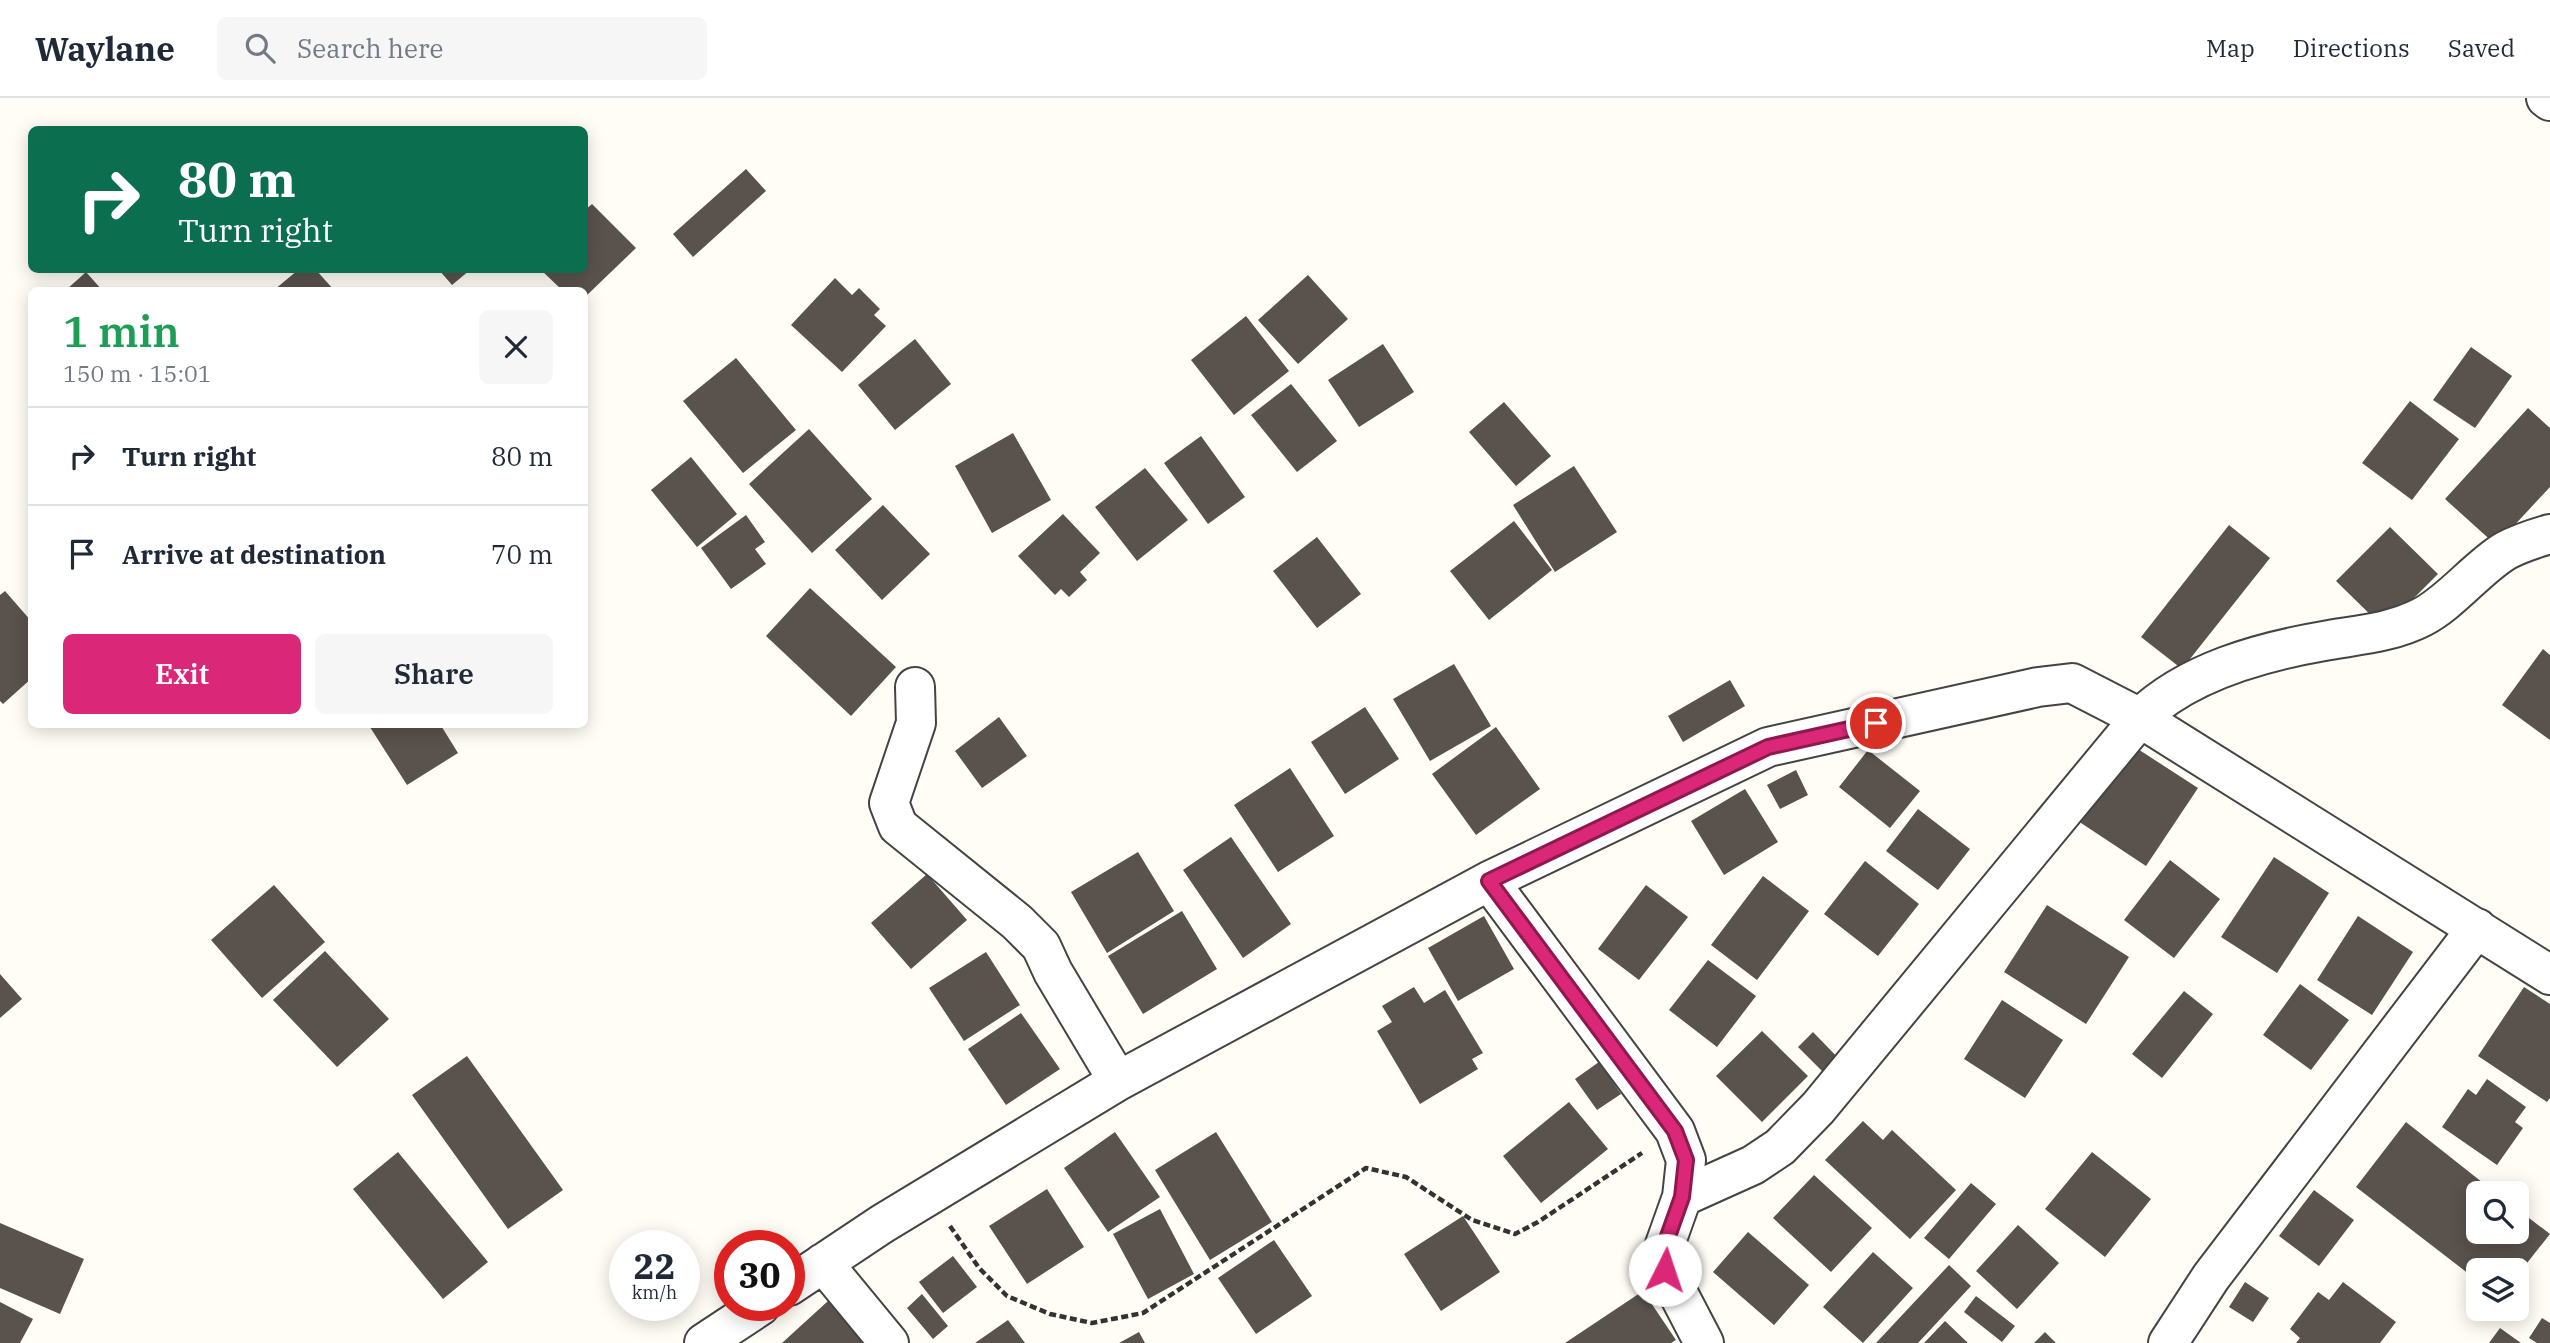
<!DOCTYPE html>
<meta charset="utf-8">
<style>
body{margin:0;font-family:"IBM Plex Serif",serif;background:#f6f6f7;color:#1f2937;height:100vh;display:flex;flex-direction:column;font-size:26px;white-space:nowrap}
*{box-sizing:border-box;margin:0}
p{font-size:23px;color:#747a83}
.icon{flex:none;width:38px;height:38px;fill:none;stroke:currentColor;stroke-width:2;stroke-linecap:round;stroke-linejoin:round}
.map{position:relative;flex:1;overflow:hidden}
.details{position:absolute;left:28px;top:189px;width:560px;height:441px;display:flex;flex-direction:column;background:#fff;border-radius:10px;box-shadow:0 4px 18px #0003}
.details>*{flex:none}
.hud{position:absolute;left:28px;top:28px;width:560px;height:147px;border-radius:10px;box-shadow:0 4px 18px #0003;background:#0b6e4f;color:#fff;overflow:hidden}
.fabs{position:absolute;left:2466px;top:1083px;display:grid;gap:14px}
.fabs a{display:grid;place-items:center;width:63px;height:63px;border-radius:10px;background:#fff;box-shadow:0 4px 18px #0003;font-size:35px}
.speed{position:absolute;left:609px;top:1132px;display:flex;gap:14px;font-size:35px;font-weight:700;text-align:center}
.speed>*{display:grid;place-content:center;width:91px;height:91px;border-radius:50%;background:#fff;box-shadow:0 4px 18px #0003;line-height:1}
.speed small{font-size:18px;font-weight:400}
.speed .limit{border:10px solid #d22;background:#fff;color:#111}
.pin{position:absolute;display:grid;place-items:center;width:60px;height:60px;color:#fff;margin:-30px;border:4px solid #fff;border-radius:50%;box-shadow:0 2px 7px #0007}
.me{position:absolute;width:77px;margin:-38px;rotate:4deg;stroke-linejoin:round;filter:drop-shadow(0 0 5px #0008)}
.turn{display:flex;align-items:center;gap:24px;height:147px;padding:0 35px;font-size:32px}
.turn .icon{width:91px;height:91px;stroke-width:2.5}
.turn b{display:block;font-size:49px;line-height:60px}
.round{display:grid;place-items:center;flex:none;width:74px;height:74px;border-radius:10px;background:#f6f6f7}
.overview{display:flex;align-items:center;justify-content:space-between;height:119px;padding:0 35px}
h1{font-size:42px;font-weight:600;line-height:52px;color:#1e9e55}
.cta{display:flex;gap:14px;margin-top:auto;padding:14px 35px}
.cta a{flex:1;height:80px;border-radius:10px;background:#db2777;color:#fff;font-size:28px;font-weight:600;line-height:80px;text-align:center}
.cta a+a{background:#f6f6f7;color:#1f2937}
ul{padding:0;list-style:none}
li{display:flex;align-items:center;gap:21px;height:98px;padding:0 35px;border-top:2px solid #e0e1e3}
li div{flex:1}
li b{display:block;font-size:26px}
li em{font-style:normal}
header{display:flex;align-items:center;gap:42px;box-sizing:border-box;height:98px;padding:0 35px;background:#fff;border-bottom:2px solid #e0e1e3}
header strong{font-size:33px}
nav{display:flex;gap:38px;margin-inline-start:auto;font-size:24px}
.search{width:490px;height:63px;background:#f6f6f7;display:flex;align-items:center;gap:18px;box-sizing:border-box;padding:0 24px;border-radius:10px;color:#747a83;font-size:26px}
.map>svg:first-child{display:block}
.building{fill:#5a524d}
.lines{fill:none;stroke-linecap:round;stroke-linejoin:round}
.minor-casing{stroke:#444;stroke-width:42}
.path{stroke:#333;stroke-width:4.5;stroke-dasharray:7 3.5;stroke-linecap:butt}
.minor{stroke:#fff;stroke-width:38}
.route-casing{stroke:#8e194d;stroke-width:18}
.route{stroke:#db2777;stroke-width:12}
</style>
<header>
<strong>Waylane</strong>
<div class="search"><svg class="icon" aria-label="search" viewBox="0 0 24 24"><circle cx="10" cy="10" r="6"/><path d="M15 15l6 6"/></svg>Search here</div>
<nav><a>Map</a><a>Directions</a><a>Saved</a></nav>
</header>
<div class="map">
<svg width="2550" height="1245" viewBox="0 0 2550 1245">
<rect width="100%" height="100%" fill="#fffdf5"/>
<path class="building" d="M746,71L766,93L693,159L673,136Z
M592,106L636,150L584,200V192H562L541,172H584V113Z
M298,172H316L334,192H274Z
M439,172H470L452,187Z
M86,174L102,192H66Z
M1308,177L1348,221L1298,266L1258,222Z
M835,180L852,197L859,190L880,211L874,217L886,228L842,274L791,227Z
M1246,218L1289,273L1234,317L1191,262Z
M915,241L951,286L895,332L858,287Z
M1383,246L1414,294L1359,329L1328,282Z
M2471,249L2512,278L2475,330L2433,302Z
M736,260L796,332L743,375L683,303Z
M1291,286L1337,343L1297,374L1251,317Z
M2410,303L2459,341L2412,402L2362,365Z
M1504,304L1551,358L1516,388L1469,334Z
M2528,310L2550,330V389L2496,447L2445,401Z
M809,331L872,401L812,455L749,386Z
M1013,335L1051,402L992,435L955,368Z
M1201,338L1245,399L1208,426L1164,365Z
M691,359L737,416L697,449L651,392Z
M1574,368L1617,434L1555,474L1513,407Z
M1145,370L1188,422L1137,463L1095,409Z
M883,407L930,456L882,502L835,452Z
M1063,416L1100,455L1080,474L1087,482L1069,499L1061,491L1055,497L1018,458Z
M746,417L765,444L755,451L766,466L731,491L701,450Z
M1514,423L1552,472L1489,522L1450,473Z
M2229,427L2270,460L2182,571L2141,539Z
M2390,429L2438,476L2384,530L2336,483Z
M1317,439L1361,496L1317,530L1273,473Z
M810,490L896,569L851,618L766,538Z
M5,493L32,524V580L3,606L0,603V497Z
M2543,551L2550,557V642L2502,607Z
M1454,566L1491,628L1430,663L1393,601Z
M1730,582L1745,608L1683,644L1668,618Z
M1365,609L1399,661L1345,696L1311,644Z
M999,619L1027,658L982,690L955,653Z
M368,626H440L458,655L407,687Z
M1496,629L1540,691L1476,737L1432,676Z
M2127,644L2198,690L2146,768L2075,721Z
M1868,652L1920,693L1890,730L1839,689Z
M1290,670L1334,738L1278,774L1234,707Z
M1796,672L1808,697L1780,711L1767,687Z
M1745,691L1778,744L1724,777L1691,723Z
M1918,711L1970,751L1938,792L1886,753Z
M1231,739L1291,826L1243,860L1183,772Z
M1138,754L1174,813L1107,855L1071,794Z
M2274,759L2329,795L2277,875L2221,839Z
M2170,762L2220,801L2174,860L2124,822Z
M1865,763L1919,806L1878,858L1824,816Z
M927,776L967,822L911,871L871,825Z
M1763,778L1809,813L1757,882L1711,847Z
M274,787L325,844L262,900L211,842Z
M1646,787L1688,819L1639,882L1598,851Z
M2047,807L2129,859L2086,926L2004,874Z
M1182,813L1217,871L1143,916L1108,858Z
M1484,818L1514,871L1458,903L1428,850Z
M2358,818L2413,854L2372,917L2317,882Z
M325,853L389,921L337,969L273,902Z
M986,854L1020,907L964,943L929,890Z
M1708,862L1756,898L1717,949L1669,912Z
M0,876L22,901L0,920Z
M2300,886L2349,922L2311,972L2263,937Z
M1414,889L1424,905L1445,892L1483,955L1472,961L1478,971L1420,1006L1377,933L1392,924L1382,908Z
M2524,889L2550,906V1000L2547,1004L2478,958Z
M2184,893L2213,916L2162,980L2132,956Z
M2002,902L2063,942L2025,1000L1964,961Z
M1021,915L1060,971L1006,1007L968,951Z
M1762,933L1808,978L1762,1024L1716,978Z
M1813,934L1843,965L1828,979L1798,949Z
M467,958L563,1092L508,1131L412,997Z
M1599,964L1621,996L1597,1012L1575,981Z
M2487,981L2526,1009L2515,1024L2523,1030L2497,1067L2442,1029L2468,991L2476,997Z
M1569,1004L1608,1051L1541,1105L1503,1058Z
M1863,1023L1883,1042L1892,1032L1956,1092L1910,1141L1825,1062Z
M2406,1024L2497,1096H2478V1134H2516V1110L2550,1136L2516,1179V1172H2478V1183L2356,1089Z
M1115,1034L1160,1099L1108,1134L1064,1070Z
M1216,1034L1272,1124L1210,1162L1155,1072Z
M398,1054L488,1164L443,1201L353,1091Z
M2092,1054L2151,1101L2105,1159L2045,1111Z
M1814,1077L1872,1130L1831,1174L1773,1120Z
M1971,1085L1996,1106L1949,1161L1924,1140Z
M1047,1091L1084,1149L1027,1186L989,1128Z
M2314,1092L2354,1122L2319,1168L2279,1138Z
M1160,1111L1194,1176L1148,1201L1113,1136Z
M1463,1118L1500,1174L1441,1213L1404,1156Z
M0,1125L84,1161L60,1216L0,1190Z
M2018,1127L2059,1165L2017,1211L1976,1173Z
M1748,1134L1809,1187L1774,1227L1713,1174Z
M1274,1142L1312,1198L1256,1236L1218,1180Z
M1873,1154L1913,1190L1863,1245L1823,1209Z
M953,1158L977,1189L943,1215L919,1184Z
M1949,1167L1971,1188L1918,1245H1876Z
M2245,1184L2269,1200L2253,1224L2229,1209Z
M2343,1184L2396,1224L2380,1245H2296L2300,1240L2290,1231L2318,1194L2329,1202Z
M1643,1193L1676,1242L1671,1245H1565Z
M922,1196L948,1228L933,1241L907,1210Z
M1976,1198L2015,1228L2002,1244L1964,1214Z
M828,1203L867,1245H782Z
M0,1204L33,1221L20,1245H0Z
M2542,1220L2550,1225V1245H2537L2529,1240Z
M1008,1222L1025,1245H975Z
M1945,1223L1968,1245H1924Z
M2500,1230L2521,1245H2489Z
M1139,1234L1145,1245H1119Z
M2045,1234L2056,1245H2034Z"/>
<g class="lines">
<g class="minor-casing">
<path id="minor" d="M2546,0L2550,3
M915,589L916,625L889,705L898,728L1017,824L1041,848L1053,874L1118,983
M1489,783L1675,1033L1686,1062L1682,1099L1662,1155L1666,1172L1704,1245
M1682,1099L1753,1067L1780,1049L1818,1010L2140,620L2550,877
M823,1165L889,1245
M789,1188L882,1126L1118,983L1489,783L1768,649L2038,589L2072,585L2140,620C2187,574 2260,554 2324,543C2357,537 2391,535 2422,519C2450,505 2477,470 2505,453C2518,446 2536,440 2550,436
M704,1245L760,1208
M2168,1245L2211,1179L2477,830"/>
</g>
<path class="path" d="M950,1128L979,1170L1007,1198L1050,1216L1092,1225L1143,1215L1366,1070L1406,1079L1472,1122L1515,1136L1538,1124L1642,1055"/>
<use href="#minor" class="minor"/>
</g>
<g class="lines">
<g class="route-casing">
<path id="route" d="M1665,1172L1662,1155L1682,1099L1686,1062L1675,1033L1489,783L1768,649L1876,625"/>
</g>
<use href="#route" class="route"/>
</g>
</svg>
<div class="fabs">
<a><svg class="icon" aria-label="search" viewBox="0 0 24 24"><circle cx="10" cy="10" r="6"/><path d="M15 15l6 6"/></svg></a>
<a><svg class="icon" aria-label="layers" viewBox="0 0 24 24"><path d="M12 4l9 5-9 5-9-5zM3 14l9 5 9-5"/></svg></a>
</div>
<div class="speed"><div>22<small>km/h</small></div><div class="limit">30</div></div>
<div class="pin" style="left:1876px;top:625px;background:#d93025"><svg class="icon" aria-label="arrive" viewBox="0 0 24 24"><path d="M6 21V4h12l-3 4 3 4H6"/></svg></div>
<svg class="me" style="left:1665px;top:1172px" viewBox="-20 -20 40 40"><circle r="19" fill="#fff"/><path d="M0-13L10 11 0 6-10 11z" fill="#db2777"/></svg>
<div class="hud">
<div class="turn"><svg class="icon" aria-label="right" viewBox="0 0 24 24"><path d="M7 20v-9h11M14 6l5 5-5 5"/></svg><div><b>80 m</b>Turn right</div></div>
</div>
<section class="details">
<div class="overview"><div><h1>1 min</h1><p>150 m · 15:01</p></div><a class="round"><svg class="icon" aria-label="close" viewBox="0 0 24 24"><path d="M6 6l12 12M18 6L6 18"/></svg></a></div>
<ul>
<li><svg class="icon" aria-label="right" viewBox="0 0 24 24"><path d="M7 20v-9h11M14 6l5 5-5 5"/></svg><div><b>Turn right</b></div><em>80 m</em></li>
<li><svg class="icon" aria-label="arrive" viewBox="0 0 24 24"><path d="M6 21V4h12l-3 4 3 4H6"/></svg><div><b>Arrive at destination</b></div><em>70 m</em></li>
</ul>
<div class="cta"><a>Exit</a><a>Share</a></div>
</section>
</div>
